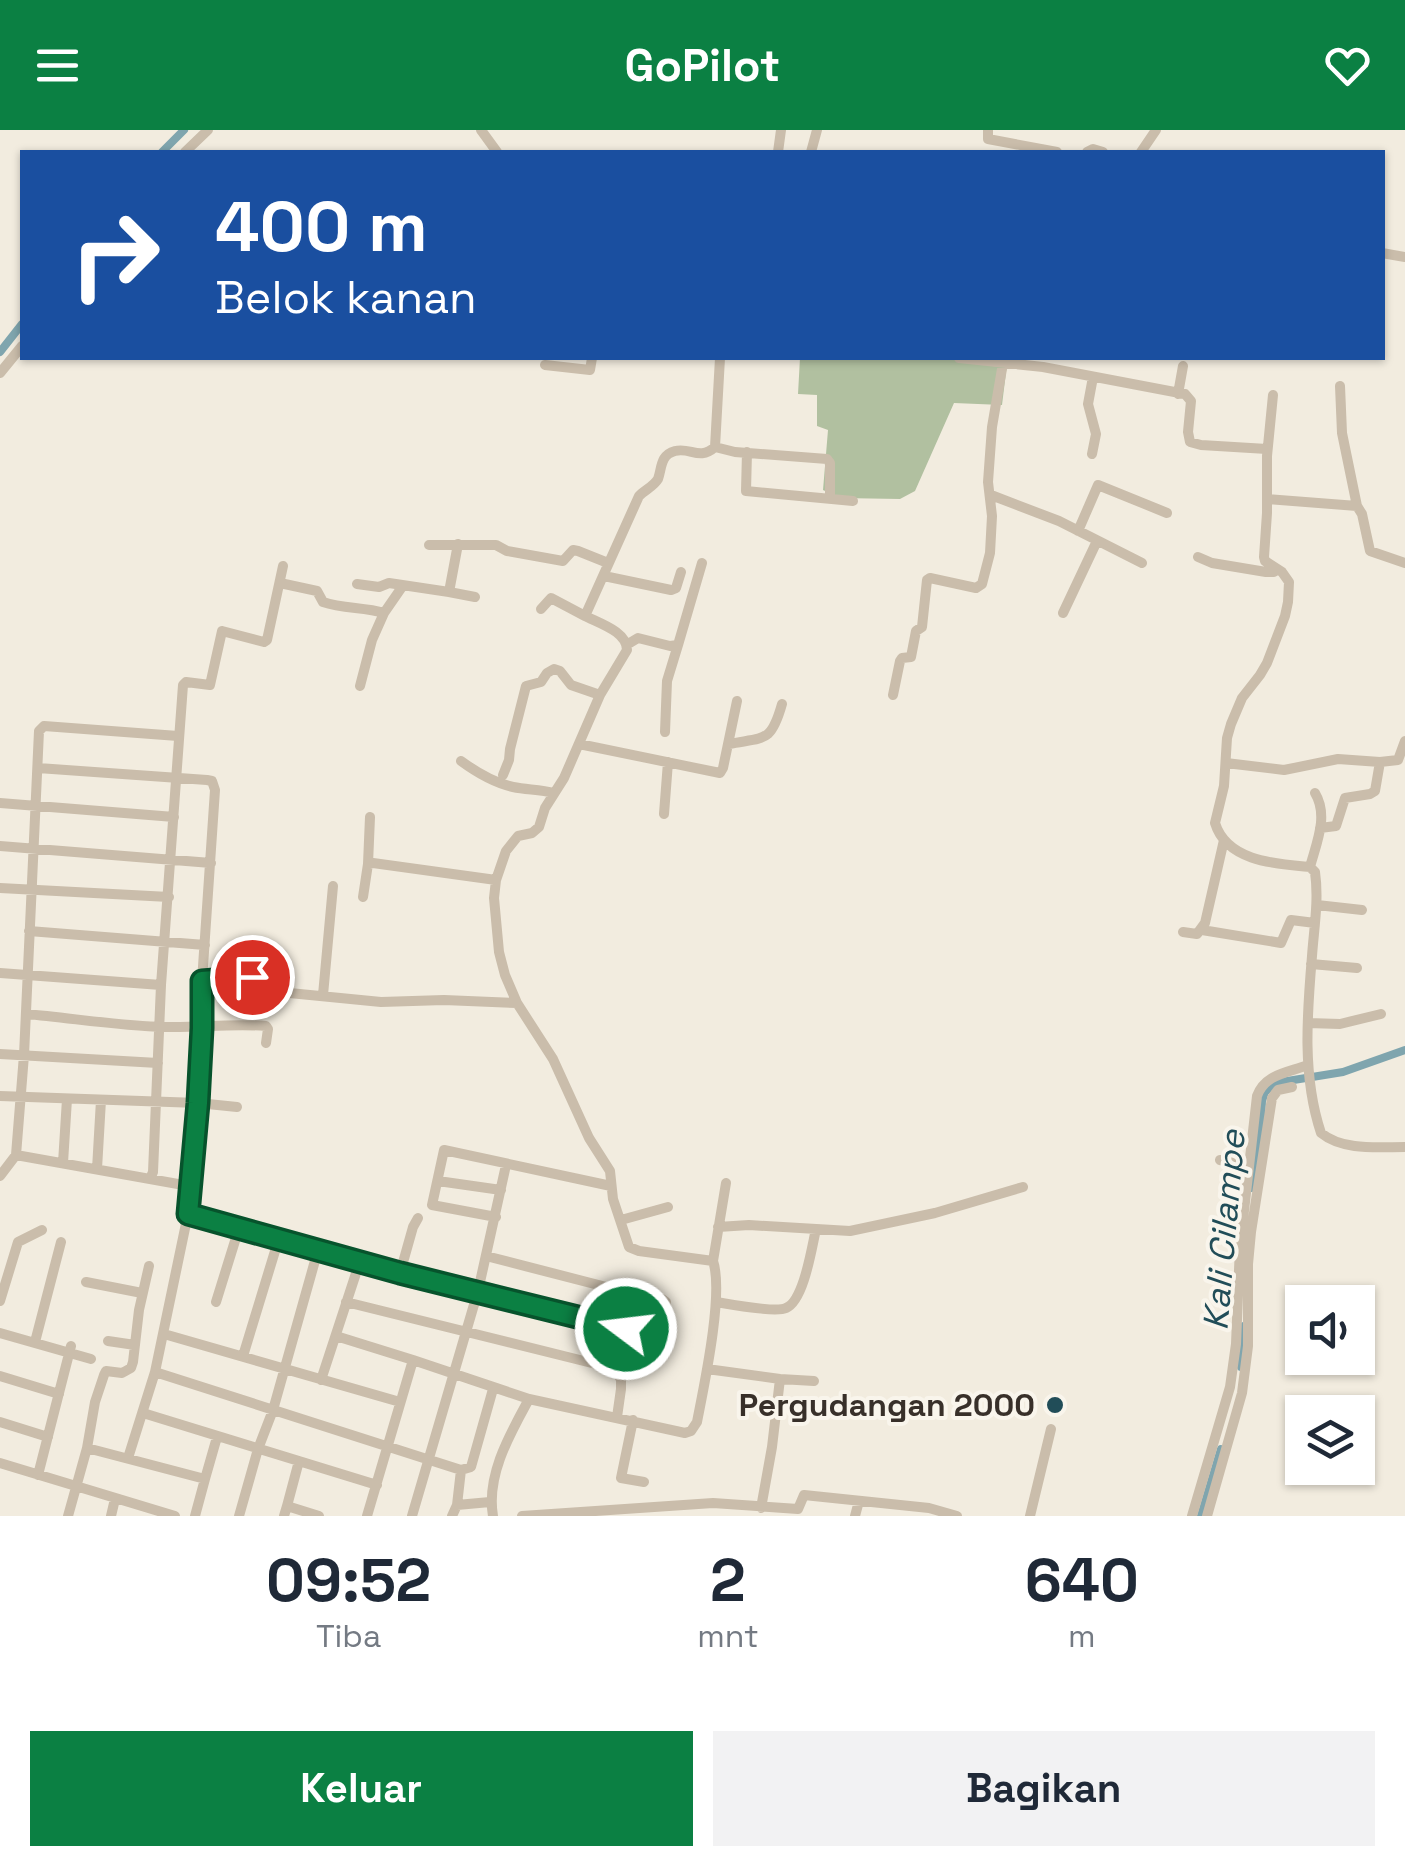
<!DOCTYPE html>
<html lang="id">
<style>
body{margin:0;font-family:"Space Grotesk",sans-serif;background:#f2f2f3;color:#1f2937;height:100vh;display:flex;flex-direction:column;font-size:38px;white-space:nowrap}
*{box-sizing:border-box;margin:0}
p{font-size:32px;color:#747a83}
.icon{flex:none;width:55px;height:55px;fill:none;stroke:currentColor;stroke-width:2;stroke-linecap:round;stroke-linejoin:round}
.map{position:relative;height:1386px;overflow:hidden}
.sheet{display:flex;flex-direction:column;background:#fff;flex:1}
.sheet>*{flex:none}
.banner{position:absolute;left:20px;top:20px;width:1365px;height:210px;border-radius:0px;box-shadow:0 2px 8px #0004;background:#1a4fa0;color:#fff;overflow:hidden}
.fabs{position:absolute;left:1285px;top:1155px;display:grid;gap:20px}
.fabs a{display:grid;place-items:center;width:90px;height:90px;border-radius:0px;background:#fff;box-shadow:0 2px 8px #0004;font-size:50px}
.pin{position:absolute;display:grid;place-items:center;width:85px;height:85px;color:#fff;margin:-42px;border:5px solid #fff;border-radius:50%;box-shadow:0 2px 10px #0007}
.me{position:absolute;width:110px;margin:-55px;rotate:285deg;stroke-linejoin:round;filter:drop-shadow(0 0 8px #0008)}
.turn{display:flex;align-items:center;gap:35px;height:210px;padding:0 30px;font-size:45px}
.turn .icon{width:130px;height:130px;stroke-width:2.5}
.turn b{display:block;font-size:70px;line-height:85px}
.eta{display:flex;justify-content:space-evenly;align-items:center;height:170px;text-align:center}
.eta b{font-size:60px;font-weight:600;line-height:70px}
.action{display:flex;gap:20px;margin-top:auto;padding:20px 30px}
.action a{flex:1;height:115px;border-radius:0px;background:#0b8043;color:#fff;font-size:40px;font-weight:600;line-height:115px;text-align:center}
.action a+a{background:#f2f2f3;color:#1f2937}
header{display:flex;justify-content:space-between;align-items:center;height:130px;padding:0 30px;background:#0b8043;color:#fff;font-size:45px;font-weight:600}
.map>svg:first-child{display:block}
.green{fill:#b1c0a0}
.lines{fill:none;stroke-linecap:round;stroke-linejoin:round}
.canal{stroke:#7fa5ae;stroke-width:8}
.minor{stroke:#cabdab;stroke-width:10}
.route-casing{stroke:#07532c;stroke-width:25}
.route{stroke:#0b8043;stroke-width:18}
.poi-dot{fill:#214d58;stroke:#f9f5ec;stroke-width:4}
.labels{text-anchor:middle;stroke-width:8;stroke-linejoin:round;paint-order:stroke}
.poi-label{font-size:32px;font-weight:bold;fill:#38302a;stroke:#f9f5ec;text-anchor:end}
.water-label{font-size:35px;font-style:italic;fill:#214d58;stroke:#f9f5ec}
</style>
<header><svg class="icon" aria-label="menu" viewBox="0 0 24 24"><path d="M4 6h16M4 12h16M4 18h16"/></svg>GoPilot<svg class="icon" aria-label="heart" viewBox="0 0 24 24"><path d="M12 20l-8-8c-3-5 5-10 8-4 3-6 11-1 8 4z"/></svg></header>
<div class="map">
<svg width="1405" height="1386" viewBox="0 0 1405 1386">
<rect width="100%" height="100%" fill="#f2ecdf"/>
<path class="green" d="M800,228H954L1007,234L1002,275L954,273L915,361L900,369L840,368L823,360L828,300L817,296V265L798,264Z"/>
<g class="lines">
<path class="canal" d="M162,22L184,0
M0,222L22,194
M1251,1058L1260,1011L1262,971L1265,962L1275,953L1343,942L1405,920
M1241,1237L1244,1196
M1201,1386L1221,1319"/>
<path class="minor" d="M481,0L497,22
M988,0V9L1057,22
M185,22L208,0
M778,22L781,0
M811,22L817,0
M1087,22L1093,19L1103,22
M1141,22L1156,0
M1382,123L1405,127
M959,228L1043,237L1185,264L1191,271L1188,302L1190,312L1201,315L1267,319
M545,235L590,240L592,228
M0,243L22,216
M1340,256L1342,303L1357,376
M1178,264L1183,236
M1273,265L1267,326V383L1264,427L1265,431L1282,442L1289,452L1288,472L1285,486L1267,533L1260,545L1242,568L1231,594L1227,608L1224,656L1215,693C1227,732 1277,734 1310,737L1315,742C1319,770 1314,798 1312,826C1307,885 1302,946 1321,1003C1343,1021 1378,1017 1405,1017
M715,317L735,322L827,329L830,333V369
M747,322L746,361L853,371
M1092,324L1096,304L1088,274L1093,247
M991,365L1059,391L1142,433
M1268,369L1357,376L1362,384L1370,421L1405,433
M1078,401L1098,355L1167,383
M429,415H496L507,421L563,431L573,420L578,421L608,433
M1198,427L1212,433L1266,442H1274L1277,439
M604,446L671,460L676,458L681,442
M280,453L317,461L323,472C343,479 364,477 384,483
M357,454L379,457L389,453L449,462L458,414
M449,462L475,467
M541,479L551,468L585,486
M1063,483L1097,411
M628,514L638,508L670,516L678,515L702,433
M360,556L372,510L384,483L402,457
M893,565L900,531L902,528L911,527L916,501L922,497L927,450L930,448L976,458L982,454L990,423L992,386L988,352L992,297L1003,233
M665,602L667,551L678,515
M579,614L720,643L723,638L737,571
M729,614C765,607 771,613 782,574
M461,631C476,642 495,653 513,657C527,660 540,659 554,663
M1226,633L1284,640L1338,629L1380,632
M38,638L207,650L212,651L215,660L202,851V897L198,973L188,1084L155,1242L128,1328
M503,645L509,630L510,619L526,556L541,552L547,543L554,539L560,541L571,555L600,565
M0,673L174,687
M664,684L668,632
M1320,698L1336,696L1345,668L1370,664L1375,661L1380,632L1398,630L1405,611
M0,716L211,733
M368,734L370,687
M1310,737C1316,714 1329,686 1315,663
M0,758L169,767
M363,767L368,734L373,733L496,750
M1317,775L1362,780
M1202,800L1281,813L1291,790L1315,793
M29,801L205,815
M1183,802L1197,804L1205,793L1224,710
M1311,834L1357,838
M0,843L161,855
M202,851L252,847L255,849L259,860L381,872L444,870L517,873
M323,865L333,756
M26,884C72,888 119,896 165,897C199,898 232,893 266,896L268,899L266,913
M1308,893L1340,894L1381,884
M0,924L158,933
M0,966L198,973L237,977
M16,1025L189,1056
M1220,1030L1249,1036
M63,1033L67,969
M97,1039L101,970
M0,1046L16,1025L24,925L39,601L44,596L178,606
M150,1049L153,1042L161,855L183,555L186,552L210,555L222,501L264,512L267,510L283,436
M438,1051L501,1060
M188,1084L400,1143L622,1197L626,1199L616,1239L621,1250V1259L617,1287
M496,1087L432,1075L444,1020L611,1056
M621,1090L668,1077
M718,1097L749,1095L850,1101L935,1083L1023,1057
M486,1126L645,1167L662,1169L666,1172L665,1194
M713,1131L726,1053
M400,1143L413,1097L418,1088
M86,1152L142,1163
M0,1171L18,1112L42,1100
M216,1172L239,1098
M346,1172L616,1239
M716,1172C729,1174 776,1183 786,1178C804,1171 812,1116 816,1099
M0,1203L91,1229
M164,1204L400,1272
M336,1206L413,1230
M108,1211L135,1215
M35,1212L61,1112
M243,1226L279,1108
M707,1239L780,1249L814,1251
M155,1242L461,1340L471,1337L493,1259
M0,1246L59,1264
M321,1250L360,1131
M143,1283L377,1355
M633,1290L621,1348L644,1352
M0,1292L48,1307
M87,1318L205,1349L195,1386
M0,1333L175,1386
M38,1345L71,1216
M205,1349L217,1307
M457,1375L490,1372
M287,1376L299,1331
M761,1378L772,1317L780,1249
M68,1386L87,1318L95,1272L104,1245L106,1241L122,1243L131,1238L133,1232L139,1180L149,1136
M111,1386L115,1369
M239,1386L258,1319L273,1280L318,1120
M284,1386L287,1376L319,1386
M367,1386L413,1230L529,1269
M412,1386L478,1161L506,1035
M452,1386L457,1375L461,1340
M493,1386C486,1345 510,1304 529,1269L685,1303L691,1301L697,1292C704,1256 724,1163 713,1131L639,1121L629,1117L613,1069L610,1041L589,1008L553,929L517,873L505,845L499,822L494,768L496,750L506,721L518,706L532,703L539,697L545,678L564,648L600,565L627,520C627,502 601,494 585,486L639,366C645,360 654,356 658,349C662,338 660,325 675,321C691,317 699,331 715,317L720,228
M522,1386L713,1373L798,1379L804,1365L929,1378L957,1386
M855,1386L859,1371
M1030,1386L1051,1299
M1192,1386L1230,1257L1236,1214L1240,1116L1257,966C1265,944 1287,943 1308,935
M1207,1386L1242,1263L1248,1216V1134L1251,1102L1272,968L1278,960L1292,957"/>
</g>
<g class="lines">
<g class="route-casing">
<path id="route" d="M252,847L202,851V898L198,973L188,1084L400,1143L626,1199"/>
</g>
<use href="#route" class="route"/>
</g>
<circle class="poi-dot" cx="1055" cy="1275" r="10"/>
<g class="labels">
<g class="poi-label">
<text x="1035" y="1286">Pergudangan 2000</text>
</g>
<g class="water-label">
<text transform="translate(1224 1100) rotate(-85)" y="12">Kali Cilampe</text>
</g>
</g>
</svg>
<div class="fabs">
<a><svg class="icon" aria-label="sound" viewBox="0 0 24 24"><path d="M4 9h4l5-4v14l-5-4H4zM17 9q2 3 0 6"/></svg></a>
<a><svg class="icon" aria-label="layers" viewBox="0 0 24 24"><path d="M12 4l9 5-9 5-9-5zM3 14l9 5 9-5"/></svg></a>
</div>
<div class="pin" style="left:252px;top:847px;background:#d93025"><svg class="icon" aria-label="arrive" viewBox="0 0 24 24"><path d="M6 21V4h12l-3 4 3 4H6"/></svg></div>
<svg class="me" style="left:626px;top:1199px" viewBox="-20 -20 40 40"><circle r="17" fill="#0b8043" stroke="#fff" stroke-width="3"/><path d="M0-11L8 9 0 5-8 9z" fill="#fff"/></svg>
<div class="banner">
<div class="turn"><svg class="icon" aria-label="right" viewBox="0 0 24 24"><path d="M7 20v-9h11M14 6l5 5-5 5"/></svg><div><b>400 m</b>Belok kanan</div></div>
</div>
</div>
<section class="sheet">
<div class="eta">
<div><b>09:52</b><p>Tiba</p></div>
<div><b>2</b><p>mnt</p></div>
<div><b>640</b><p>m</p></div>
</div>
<div class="action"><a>Keluar</a><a>Bagikan</a></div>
</section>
